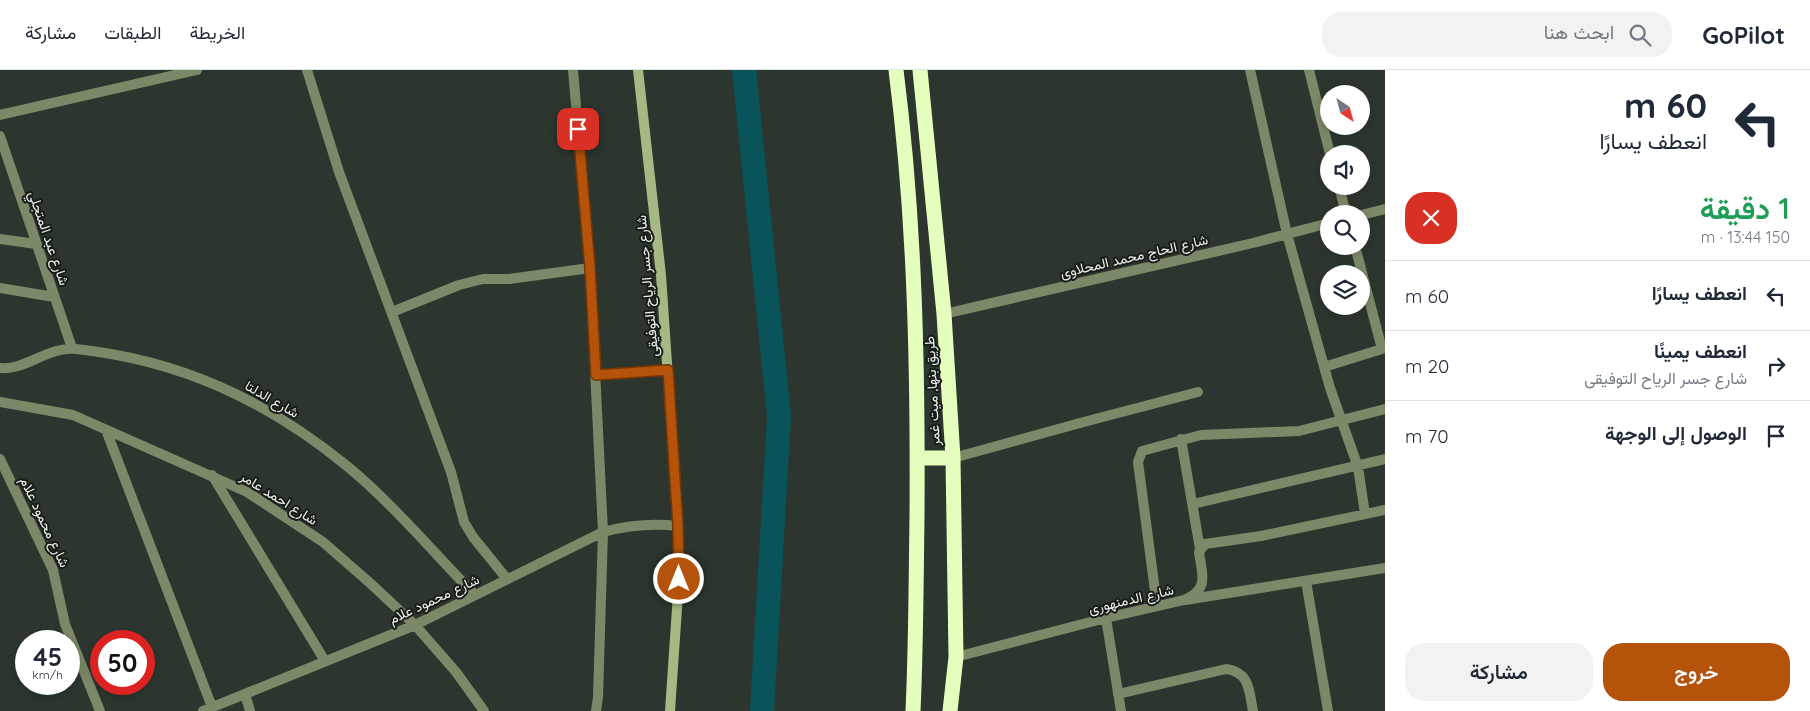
<!DOCTYPE html>
<html lang="ar">
<meta charset="utf-8">
<style>
body{margin:0;font-family:Quicksand,Vazirmatn,sans-serif;background:#f2f2f3;color:#1f2937;direction:rtl;height:100vh;display:flex;flex-direction:column;font-size:19px;white-space:nowrap}
*{box-sizing:border-box;margin:0}
p{font-size:16px;color:#747a83}
.icon{flex:none;width:28px;height:28px;fill:none;stroke:currentColor;stroke-width:2;stroke-linecap:round;stroke-linejoin:round}
.map{position:relative;flex:1;overflow:hidden;direction:ltr}
.details{display:flex;flex-direction:column;background:#fff;width:425px}
.details>*{flex:none}
.top-card{background:#fff;color:#1f2937;overflow:hidden}
.needle{width:32px;rotate:144deg}
.buttons{position:absolute;left:1320px;top:15px;display:grid;gap:10px}
.buttons a{display:grid;place-items:center;width:50px;height:50px;border-radius:50%;background:#fff;box-shadow:0 2px 8px #0003;font-size:25px}
.speed{position:absolute;left:15px;top:560px;display:flex;gap:10px;font-size:25px;font-weight:700;text-align:center}
.speed>*{display:grid;place-content:center;width:65px;height:65px;border-radius:50%;background:#fff;box-shadow:0 2px 8px #0003;line-height:1}
.speed small{font-size:12px;font-weight:400}
.speed .limit{border:8px solid #d22;background:#fff;color:#111}
.pin{position:absolute;display:grid;place-items:center;width:42px;height:42px;color:#fff;margin:-21px;border-radius:10px;box-shadow:0 2px 8px #0006}
.me{position:absolute;width:55px;margin:-28px;rotate:0deg;stroke-linejoin:round;filter:drop-shadow(0 0 4px #0008)}
.turn{display:flex;align-items:center;gap:18px;height:105px;padding:0 20px;font-size:22px}
.turn .icon{width:65px;height:65px;stroke-width:2.5}
.turn b{display:block;font-size:35px;line-height:42px}
.round{display:grid;place-items:center;flex:none;width:52px;height:52px;border-radius:20px;background:#f2f2f3}
.headline{display:flex;align-items:center;justify-content:space-between;height:85px;padding:0 20px}
h1{font-size:30px;font-weight:600;line-height:38px;color:#1e9e55}
.action{display:flex;gap:10px;margin-top:auto;padding:10px 20px}
.action a{flex:1;height:58px;border-radius:20px;background:#b45309;color:#fff;font-size:20px;font-weight:600;line-height:58px;text-align:center}
.action a+a{background:#f2f2f3;color:#1f2937}
ul{padding:0;list-style:none}
li{display:flex;align-items:center;gap:15px;height:70px;padding:0 20px;border-top:1px solid #e0e1e3}
li div{flex:1}
li b{display:block;font-size:19px}
li em{font-style:normal}
header{display:flex;align-items:center;gap:30px;box-sizing:border-box;height:70px;padding:0 25px;background:#fff;border-bottom:1px solid #e0e1e3}
header strong{font-size:24px}
nav{display:flex;gap:28px;margin-inline-start:auto;font-size:18px}
.search{width:350px;height:45px;background:#f2f2f3;display:flex;align-items:center;gap:12px;box-sizing:border-box;padding:0 18px;border-radius:20px;color:#747a83;font-size:19px}
main{display:flex;flex:1;min-height:0}
.map>svg:first-child{display:block}
.lines{fill:none;stroke-linecap:round;stroke-linejoin:round}
.canal{stroke:#09545b;stroke-width:24}
.lane{stroke:#7c8968;stroke-width:10}
.street{stroke:#7c8968;stroke-width:10}
.secondary{stroke:#a6b984;stroke-width:10}
.highway{stroke:#e6febd;stroke-width:15}
.route-casing{stroke:#753606;stroke-width:12}
.route{stroke:#b45309;stroke-width:9}
.labels{text-anchor:middle;stroke-width:4;stroke-linejoin:round;paint-order:stroke}
.street-label{font-size:14px;fill:#ebf1ec;stroke:#181c18}
</style>
<header>
<strong>GoPilot</strong>
<div class="search"><svg class="icon" aria-label="search" viewBox="0 0 24 24"><circle cx="10" cy="10" r="6"/><path d="M15 15l6 6"/></svg>ابحث هنا</div>
<nav><a>الخريطة</a><a>الطبقات</a><a>مشاركة</a></nav>
</header>
<main>
<section class="details">
<div class="top-card">
<div class="turn"><svg class="icon" aria-label="left" viewBox="0 0 24 24"><path d="M17 20v-9H6M10 6l-5 5 5 5"/></svg><div><b>60 m</b>انعطف يسارًا</div></div>
</div>
<div class="headline"><div><h1>1 دقيقة</h1><p>150 m · 13:44</p></div><a class="round" style="background:#d93025;color:#fff"><svg class="icon" aria-label="close" viewBox="0 0 24 24"><path d="M6 6l12 12M18 6L6 18"/></svg></a></div>
<ul>
<li><svg class="icon" aria-label="left" viewBox="0 0 24 24"><path d="M17 20v-9H6M10 6l-5 5 5 5"/></svg><div><b>انعطف يسارًا</b></div><em>60 m</em></li>
<li><svg class="icon" aria-label="right" viewBox="0 0 24 24"><path d="M7 20v-9h11M14 6l5 5-5 5"/></svg><div><b>انعطف يمينًا</b><p>شارع جسر الرياح التوفيقى</p></div><em>20 m</em></li>
<li><svg class="icon" aria-label="arrive" viewBox="0 0 24 24"><path d="M6 21V4h12l-3 4 3 4H6"/></svg><div><b>الوصول إلى الوجهة</b></div><em>70 m</em></li>
</ul>
<div class="action"><a>خروج</a><a>مشاركة</a></div>
</section>
<div class="map">
<svg width="1385" height="641" viewBox="0 0 1385 641">
<rect width="100%" height="100%" fill="#2c362e"/>
<g class="lines">
<path class="canal" d="M744,0L779,346L762,641"/>
<path class="lane" d="M1080,353L1198,322
M1306,511L1328,641
M1185,530L1385,498"/>
<path class="street" d="M307,0L339,102L451,402L464,452L473,467L507,509
M573,0L590,198L603,462L598,627L596,641
M1250,0L1287,164L1330,318L1358,397L1365,444
M1309,0L1330,84
M0,45L197,0
M0,66L72,278
M1339,116L1346,144
M1361,145L1385,139
M0,169L36,174
M1355,176L1382,279
M0,218L54,227
M392,242L459,215L483,209H509L590,198
M944,244L1253,173L1329,153
M1324,297L1385,278
M0,298C25,301 48,276 76,279C180,290 266,330 347,396C392,433 434,483 475,525
M0,332L73,345L247,422L323,472L370,513L415,555L456,602L484,641
M106,360L212,637
M1181,369L1200,479
M953,388L1080,353
M0,389L53,500L65,554L100,641
M212,405L325,591
M1193,434L1385,389
M1157,536L1138,392L1142,381L1201,365L1299,361L1385,339
M1106,548L1121,641
M956,587L1106,548L1184,530C1210,519 1202,505 1199,482L1205,474L1261,466L1385,440
M245,624L250,641
M1118,624L1226,599C1250,602 1249,621 1253,641
M203,641L415,555L603,462C629,455 652,453 678,456"/>
<path class="secondary" d="M638,0L661,205L678,456L679,509L670,641
M595,305L667,300"/>
<path class="highway" d="M896,0C915,149 918,298 917,448C916,513 916,577 913,641
M920,0L944,244L953,388L956,587L950,641
M917,388H953"/>
</g>
<g class="lines">
<g class="route-casing">
<path id="route" d="M578,59L590,198L596,305L668,300L678,456L679,509"/>
</g>
<use href="#route" class="route"/>
</g>
<g class="labels">
<g class="street-label">
<text transform="translate(49 168) rotate(71)" y="5">شارع عبد المتجلي</text>
<text transform="translate(1134 186) rotate(-13)" y="5">شارع الحاج محمد المحلاوى</text>
<text transform="translate(647 216) rotate(-95)" y="5">شارع جسر الرياح التوفيقى</text>
<text transform="translate(932 321) rotate(-93)" y="5">طريق بنها, ميت غمر</text>
<text transform="translate(272 329) rotate(30)" y="5">شارع الدلتا</text>
<text transform="translate(279 428) rotate(32)" y="5">شارع احمد عامر</text>
<text transform="translate(45 452) rotate(65)" y="5">شارع محمود علام</text>
<text transform="translate(434 529) rotate(-25)" y="5">شارع محمود علام</text>
<text transform="translate(1131 529) rotate(-13)" y="5">شارع الدمنهورى</text>
</g>
</g>
</svg>
<div class="buttons">
<a><svg class="needle" viewBox="-14 -14 28 28"><path d="M0-13l5 13h-10z" fill="#e53935"/><path d="M0 13l5-13h-10z" fill="#747a83"/></svg></a>
<a><svg class="icon" aria-label="sound" viewBox="0 0 24 24"><path d="M4 9h4l5-4v14l-5-4H4zM17 9q2 3 0 6"/></svg></a>
<a><svg class="icon" aria-label="search" viewBox="0 0 24 24"><circle cx="10" cy="10" r="6"/><path d="M15 15l6 6"/></svg></a>
<a><svg class="icon" aria-label="layers" viewBox="0 0 24 24"><path d="M12 4l9 5-9 5-9-5zM3 14l9 5 9-5"/></svg></a>
</div>
<div class="speed"><div>45<small>km/h</small></div><div class="limit">50</div></div>
<div class="pin" style="left:578px;top:59px;background:#d93025"><svg class="icon" aria-label="arrive" viewBox="0 0 24 24"><path d="M6 21V4h12l-3 4 3 4H6"/></svg></div>
<svg class="me" style="left:679px;top:509px" viewBox="-20 -20 40 40"><circle r="17" fill="#b45309" stroke="#fff" stroke-width="3"/><path d="M0-11L8 9 0 5-8 9z" fill="#fff"/></svg>
</div>
</main>
